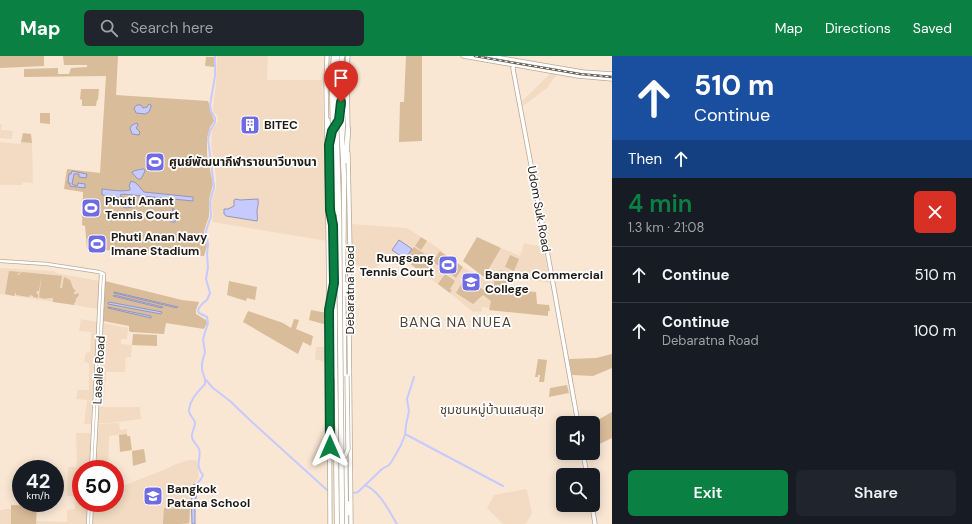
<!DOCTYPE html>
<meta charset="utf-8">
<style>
body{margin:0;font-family:"DM Sans","Noto Sans Thai",sans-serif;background:#20242c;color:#f1f3f6;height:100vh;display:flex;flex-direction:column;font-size:15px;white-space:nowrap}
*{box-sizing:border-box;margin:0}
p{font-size:13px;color:#9ea1a6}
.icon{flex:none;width:22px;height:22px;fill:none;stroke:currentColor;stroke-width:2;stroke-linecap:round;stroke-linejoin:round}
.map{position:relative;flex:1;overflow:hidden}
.side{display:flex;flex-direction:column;background:#171b24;width:360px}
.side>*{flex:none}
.top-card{background:#1a4fa0;color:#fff;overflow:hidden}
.tools{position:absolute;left:556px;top:360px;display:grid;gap:8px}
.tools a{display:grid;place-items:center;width:44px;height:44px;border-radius:6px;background:#171b24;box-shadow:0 2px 10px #0003;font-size:20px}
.speed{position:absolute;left:12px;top:404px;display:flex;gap:8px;font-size:20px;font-weight:700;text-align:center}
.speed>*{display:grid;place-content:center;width:52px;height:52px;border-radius:50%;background:#171b24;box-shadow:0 2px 10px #0003;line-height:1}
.speed small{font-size:10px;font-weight:400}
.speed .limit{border:6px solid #d22;background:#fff;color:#111}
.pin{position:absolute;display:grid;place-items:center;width:34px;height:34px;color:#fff;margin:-41px -17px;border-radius:50% 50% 50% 0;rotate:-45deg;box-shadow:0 0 4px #0007}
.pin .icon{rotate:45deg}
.me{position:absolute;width:44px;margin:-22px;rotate:0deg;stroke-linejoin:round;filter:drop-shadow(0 0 3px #0008)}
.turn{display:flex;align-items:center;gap:14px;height:84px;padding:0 16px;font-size:18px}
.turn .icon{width:52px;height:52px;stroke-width:2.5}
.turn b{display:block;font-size:28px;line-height:34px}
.then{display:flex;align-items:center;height:38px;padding:0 16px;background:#0003;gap:8px;font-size:15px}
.round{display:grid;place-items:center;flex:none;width:42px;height:42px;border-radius:6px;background:#20242c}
.head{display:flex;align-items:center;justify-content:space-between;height:68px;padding:0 16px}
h1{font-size:24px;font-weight:600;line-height:30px;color:#0b8043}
.cta{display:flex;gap:8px;margin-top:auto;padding:8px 16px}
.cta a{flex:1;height:46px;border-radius:6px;background:#0b8043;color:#fff;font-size:16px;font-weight:600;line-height:46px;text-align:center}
.cta a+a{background:#20242c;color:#f1f3f6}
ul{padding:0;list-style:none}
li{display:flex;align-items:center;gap:12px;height:56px;padding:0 16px;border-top:1px solid #363941}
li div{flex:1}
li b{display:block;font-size:15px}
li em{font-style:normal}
header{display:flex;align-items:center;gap:24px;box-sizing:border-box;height:56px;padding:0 20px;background:#0b8043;color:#fff}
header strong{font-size:19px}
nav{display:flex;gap:22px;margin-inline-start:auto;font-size:14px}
.search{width:280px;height:36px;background:#20242c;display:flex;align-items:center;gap:10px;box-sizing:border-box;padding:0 14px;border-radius:6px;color:#9ea1a6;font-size:15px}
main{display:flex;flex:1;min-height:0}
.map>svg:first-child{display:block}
.built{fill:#f2dbc2}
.green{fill:#d9bc9a}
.water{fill:#c6cafe;stroke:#9495b8}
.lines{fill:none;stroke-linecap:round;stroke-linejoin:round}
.canal{stroke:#c6cafe;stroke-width:2}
.minor-casing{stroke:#b9a996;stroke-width:4}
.major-casing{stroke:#b9a996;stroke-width:5}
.highway-casing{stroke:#b9a996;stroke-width:6}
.minor{stroke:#fff;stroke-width:2.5}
.major{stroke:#fff;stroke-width:3.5}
.highway{stroke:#fff;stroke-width:4.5}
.rail-casing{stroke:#6d6358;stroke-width:2.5}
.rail{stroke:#fff;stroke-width:1;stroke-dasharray:3;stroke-linecap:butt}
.major-bridge-casing{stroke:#b9a996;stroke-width:5;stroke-linecap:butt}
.highway-bridge-casing{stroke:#b9a996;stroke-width:6;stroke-linecap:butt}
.major-bridge{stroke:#fff;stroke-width:3.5}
.highway-bridge{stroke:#fff;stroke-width:4.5}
.route-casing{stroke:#07532c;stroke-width:10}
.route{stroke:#0b8043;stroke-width:7}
.labels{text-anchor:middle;stroke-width:3.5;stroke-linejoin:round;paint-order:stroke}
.poi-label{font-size:12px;font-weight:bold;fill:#201a13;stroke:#fff;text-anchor:start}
.street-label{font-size:12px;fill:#201a13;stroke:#fff}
.neighbourhood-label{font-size:13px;fill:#524434;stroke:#fff}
.quarter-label{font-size:14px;letter-spacing:1px;fill:#524434;stroke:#fff}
</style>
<header>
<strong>Map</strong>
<div class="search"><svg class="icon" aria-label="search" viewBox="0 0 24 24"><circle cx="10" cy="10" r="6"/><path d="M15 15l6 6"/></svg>Search here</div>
<nav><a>Map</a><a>Directions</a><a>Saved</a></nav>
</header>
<main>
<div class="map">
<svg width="612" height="468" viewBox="0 0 612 468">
<rect width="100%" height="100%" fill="#f9e7d4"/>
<path class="built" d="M217,0H268L267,24H322L327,185L212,166L213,157L211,148L216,132V120L211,89L212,74L218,65V60L214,57L213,53L216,27Z
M551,17L557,18L547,32L523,50L522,45Z
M0,68H2L1,74L13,75L12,83L0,82Z
M0,86L20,88L21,86L32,87L33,127L23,126L22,129H0Z
M351,168L407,172L441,194L434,206L456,222L463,211L484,223V221L501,192L520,200L524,187L543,191L550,227L519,222H509L507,232L495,231L489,252L482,251L481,256L476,255L474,257L455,241L400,200L395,206L385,202L369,220L352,204Z
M0,212L54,215L56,217L100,225L98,253L75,249L0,238Z
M81,263L97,266L91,368H84L87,344L76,343L78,334H89V307L84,306L86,297L90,296L91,276L79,275Z
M103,267L128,272L127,283H121V288L132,289L131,301H126L125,316H106V326H105L104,345H98Z
M316,291H327V307L315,303Z
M99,351H140L141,363L111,367H98Z
M119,367L120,374L127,373V378L109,380L108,413H95L98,368Z
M76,377H91L89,413H81V447H87L86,468H36V465L67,466V454L75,453L76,440H67L68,411H76L77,405Z
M189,404H194L197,405L199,421L194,428L191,432L190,468H92L93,447H115V433L166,413L176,408Z
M526,433L527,434L532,457L526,468H503L487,452L494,439Z
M4,453H11V468H0V454H4Z"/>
<path class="green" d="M0,0H44V10L0,12Z
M63,0H118L116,39L208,45L214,65L210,71L207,82V99L213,128L209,144V160L204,175L207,190L204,200L87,193L85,170L82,169L83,136L64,133L67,113L100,117L106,20L24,21V13L58,12V18H69L71,12L87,11V9H64Z
M406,0H422V85L399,86L400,46H404Z
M206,1H214V11L205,10Z
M81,33H99L98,44H97L96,50H82V44L80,43Z
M40,57H50V68L40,67Z
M23,77L31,78L32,87L21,86Z
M421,181L427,185L421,194L415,190Z
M477,181L501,192L484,221L463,205Z
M414,191L434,204L440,195L463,211L456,222L433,206L425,219L405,204Z
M510,199L519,203L514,215L505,211Z
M501,214C510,217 508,225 507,233L536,236L537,248L549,249L550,255H548V260L489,254L491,245L483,239L473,248L456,237L464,223L484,234L489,227L493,230L494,229V224Z
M9,215L21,216L17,218L18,219L22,216L42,218L39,235H37L36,237L38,238V242L33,241V240L30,239L29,241L16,239V236L14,240L5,238Z
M42,218L62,220L60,232H62L64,221L70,224L73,232L76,235L74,236V238H76L78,237L79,239L76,243L75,247H74V249L53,246V242C48,242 43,244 39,241Z
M445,218L455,225L450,233L452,234L450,237L438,228Z
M105,225L182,244L199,246L196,254V258L206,264L207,267L204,273L166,267L164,278L131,276L129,275V270L103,265Z
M229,225L257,231L255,244L247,242L246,245L227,239Z
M311,254L327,257V269L309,264Z
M248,255L283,267L291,272L294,263L299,264L296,273L313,280L311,290L303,286L298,298L243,266Z
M133,278L157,279V290L132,289Z
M612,298V312L593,320L572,319L569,303L596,302Z
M538,303L547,304L544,326H539L540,319H538V321H535Z
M567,329L569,337L549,341L550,332Z
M612,356V382L593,391L594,366Z
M127,378V380H130L132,394L120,396L119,379Z
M144,393L146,406L133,410L132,395Z
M11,449L37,450L36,468H11Z
M164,452L190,453L189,467L181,468H163Z"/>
<path class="water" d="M149,48L151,49V51L149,56L145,58L136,57L134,52L137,49H141L143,52L147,51L148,49Z
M137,67L138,69L136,72L140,76L139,79L132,78L130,72L132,69Z
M142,113H144L145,115L141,123H138L133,118L132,116C135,114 139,114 142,113Z
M72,115L87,118L86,122L79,121V118H74L72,128L77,130L78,127L85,128V132L70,130V127H68L69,118H71Z
M131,125L136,127L144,136L193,141V145L123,138L120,139L121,141L127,142L132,147V151L127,152L123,151L122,145L116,140L102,139V133C112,134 121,136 130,134V132L129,130Z
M236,143L240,144L258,143C259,148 257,151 257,156C257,159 258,161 257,165L226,160L224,158V153H228L234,150V144Z
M173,152L174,153V157L175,161L176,162L175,166H172L167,162L168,158L172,156Z
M399,184L412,193L405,203L392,194Z
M114,236L178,251L177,252L114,237Z
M114,239L163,251L162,252L113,240Z
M109,246L162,256L161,258L108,248Z
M108,251L151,260V262L108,252Z
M194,428L198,430L195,448V468H192L191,432Z"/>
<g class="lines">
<path class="canal" d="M206,324L213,332L230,345L253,367L327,434
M405,378L503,430
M365,429C368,431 372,432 374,435C384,443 390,457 397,468
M195,431C197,426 201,425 203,419C194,409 202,402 199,393C197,388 191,385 192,379C192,375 195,372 195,367C195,362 188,360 189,354C190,343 198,336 205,328V323L202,314V307L205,296L203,283L208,267L207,261L199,257L198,255L199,252L202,248L207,244L210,237L206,223L208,211L207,198L208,189L206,175L211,160L210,146L214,131L208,83L210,75L215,66V62L211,55L210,49L215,20V0
M354,437L358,436L382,413L389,409L392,405L401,389L405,379L406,369L409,355L407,343L414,321"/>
<g class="minor-casing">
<path id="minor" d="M0,205L47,208L99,216L104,218L94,413
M91,413L101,217
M88,468L89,447
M91,468L92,447"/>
</g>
<g class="major-casing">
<path id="major" d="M327,0L326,27L327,91
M463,0L578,20L612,23
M489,0L583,16L612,18
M342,2L347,21L348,75
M514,4L513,13L549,205L578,367
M347,11L348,0
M328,64L331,77
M348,97L350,194L349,263L351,468
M327,99L329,247
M329,253L330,468
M331,311L332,322
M583,397L587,419
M592,449L595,468"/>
</g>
<g class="highway-casing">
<path id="highway" d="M344,53L342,82L344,123L343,221L346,468
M338,63L340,84
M332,97L335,273L337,468
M346,105L348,73
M328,144L331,158
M345,228L349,244
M329,254L332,236
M348,457L350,447"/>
</g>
<use href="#minor" class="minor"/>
<use href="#major" class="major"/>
<use href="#highway" class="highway"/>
<g class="rail-casing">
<path id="rail" d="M475,0L580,18L612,21"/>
</g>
<use href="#rail" class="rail"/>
<g class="major-bridge-casing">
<path id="major-bridge" d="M332,322L333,396C336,401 339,403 345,400L348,393L347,320"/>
</g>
<g class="highway-bridge-casing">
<path id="highway-bridge" d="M334,0L332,27L333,71L336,156
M337,0L335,27L339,154L342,468
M337,66C342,58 341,47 341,38C341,25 340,13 342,0
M330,122L329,89L331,78"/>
</g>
<use href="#major-bridge" class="major-bridge"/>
<use href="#highway-bridge" class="highway-bridge"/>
</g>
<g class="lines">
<g class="route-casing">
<path id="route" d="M330,391L329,254L334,227L333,169L330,154L329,89L332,75L339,64L341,46"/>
</g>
<use href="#route" class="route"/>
</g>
<defs>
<g id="building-square" transform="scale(1)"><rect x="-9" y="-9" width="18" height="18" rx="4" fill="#6f6be5" stroke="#fff"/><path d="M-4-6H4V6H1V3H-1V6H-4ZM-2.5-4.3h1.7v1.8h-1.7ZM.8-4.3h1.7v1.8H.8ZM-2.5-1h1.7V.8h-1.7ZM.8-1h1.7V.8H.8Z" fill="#fff"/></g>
<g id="stadium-square" transform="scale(1)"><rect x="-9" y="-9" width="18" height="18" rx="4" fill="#6f6be5" stroke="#fff"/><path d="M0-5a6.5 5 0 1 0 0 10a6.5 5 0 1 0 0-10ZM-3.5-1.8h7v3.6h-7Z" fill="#fff"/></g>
<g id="university-square" transform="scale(1)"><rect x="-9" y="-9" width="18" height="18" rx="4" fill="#6f6be5" stroke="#fff"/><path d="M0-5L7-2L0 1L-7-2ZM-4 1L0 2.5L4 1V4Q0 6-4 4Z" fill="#fff"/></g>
<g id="school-square" transform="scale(1)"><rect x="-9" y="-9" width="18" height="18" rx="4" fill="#6f6be5" stroke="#fff"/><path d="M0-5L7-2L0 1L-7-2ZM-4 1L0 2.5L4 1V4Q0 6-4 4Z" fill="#fff"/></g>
</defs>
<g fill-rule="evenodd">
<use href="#building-square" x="250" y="69"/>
<use href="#stadium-square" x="155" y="106"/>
<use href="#stadium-square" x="91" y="152"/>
<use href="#stadium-square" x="97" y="188"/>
<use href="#stadium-square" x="448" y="209"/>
<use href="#university-square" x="471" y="226"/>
<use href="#school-square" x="153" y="440"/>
</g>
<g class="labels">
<g class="poi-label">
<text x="264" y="73">BITEC</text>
<text x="169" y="110">ศูนย์พัฒนากีฬาราชนาวีบางนา</text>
<text x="105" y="149">Phuti Anant<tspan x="105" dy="14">Tennis Court</tspan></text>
<text x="111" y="185">Phuti Anan Navy<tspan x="111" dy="14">Imane Stadium</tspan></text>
<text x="434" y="206" text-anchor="end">Rungsang<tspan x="434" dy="14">Tennis Court</tspan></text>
<text x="485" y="223">Bangna Commercial<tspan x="485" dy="14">College</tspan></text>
<text x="167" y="437">Bangkok<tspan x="167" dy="14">Patana School</tspan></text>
</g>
<g class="street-label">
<text transform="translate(539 153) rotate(80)" y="4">Udom Suk Road</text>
<text transform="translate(350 234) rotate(-90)" y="4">Debaratna Road</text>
<text transform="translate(99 314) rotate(-87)" y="4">Lasalle Road</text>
</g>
<g class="neighbourhood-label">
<text x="492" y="358">ชุมชนหมู่บ้านแสนสุข</text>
</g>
<g class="quarter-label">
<text x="456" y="271">BANG NA NUEA</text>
</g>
</g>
</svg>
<div class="tools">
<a><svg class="icon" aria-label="sound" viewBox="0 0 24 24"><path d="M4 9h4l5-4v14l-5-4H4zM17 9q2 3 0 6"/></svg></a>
<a><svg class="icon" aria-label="search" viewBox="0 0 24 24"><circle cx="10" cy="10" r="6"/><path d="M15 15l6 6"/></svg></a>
</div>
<div class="speed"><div>42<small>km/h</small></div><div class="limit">50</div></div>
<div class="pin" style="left:341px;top:46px;background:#d93025"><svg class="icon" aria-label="arrive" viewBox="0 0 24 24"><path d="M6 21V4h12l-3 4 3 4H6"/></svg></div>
<svg class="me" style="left:330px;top:391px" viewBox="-20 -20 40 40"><path d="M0-17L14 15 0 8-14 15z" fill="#0b8043" stroke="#fff" stroke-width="4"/></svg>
</div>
<section class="side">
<div class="top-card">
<div class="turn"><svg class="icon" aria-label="ahead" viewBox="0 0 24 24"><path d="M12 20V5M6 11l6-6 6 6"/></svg><div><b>510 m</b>Continue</div></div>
<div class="then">Then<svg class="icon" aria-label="ahead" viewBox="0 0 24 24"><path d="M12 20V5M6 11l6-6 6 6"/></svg></div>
</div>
<div class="head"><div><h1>4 min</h1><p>1.3 km · 21:08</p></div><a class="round" style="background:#d93025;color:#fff"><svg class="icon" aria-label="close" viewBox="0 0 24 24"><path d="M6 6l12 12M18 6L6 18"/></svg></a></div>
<ul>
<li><svg class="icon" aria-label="ahead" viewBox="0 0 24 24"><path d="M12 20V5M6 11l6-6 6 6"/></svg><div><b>Continue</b></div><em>510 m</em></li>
<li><svg class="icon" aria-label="ahead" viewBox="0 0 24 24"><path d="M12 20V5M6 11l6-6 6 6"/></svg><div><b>Continue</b><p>Debaratna Road</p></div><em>100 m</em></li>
</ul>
<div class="cta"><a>Exit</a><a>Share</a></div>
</section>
</main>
